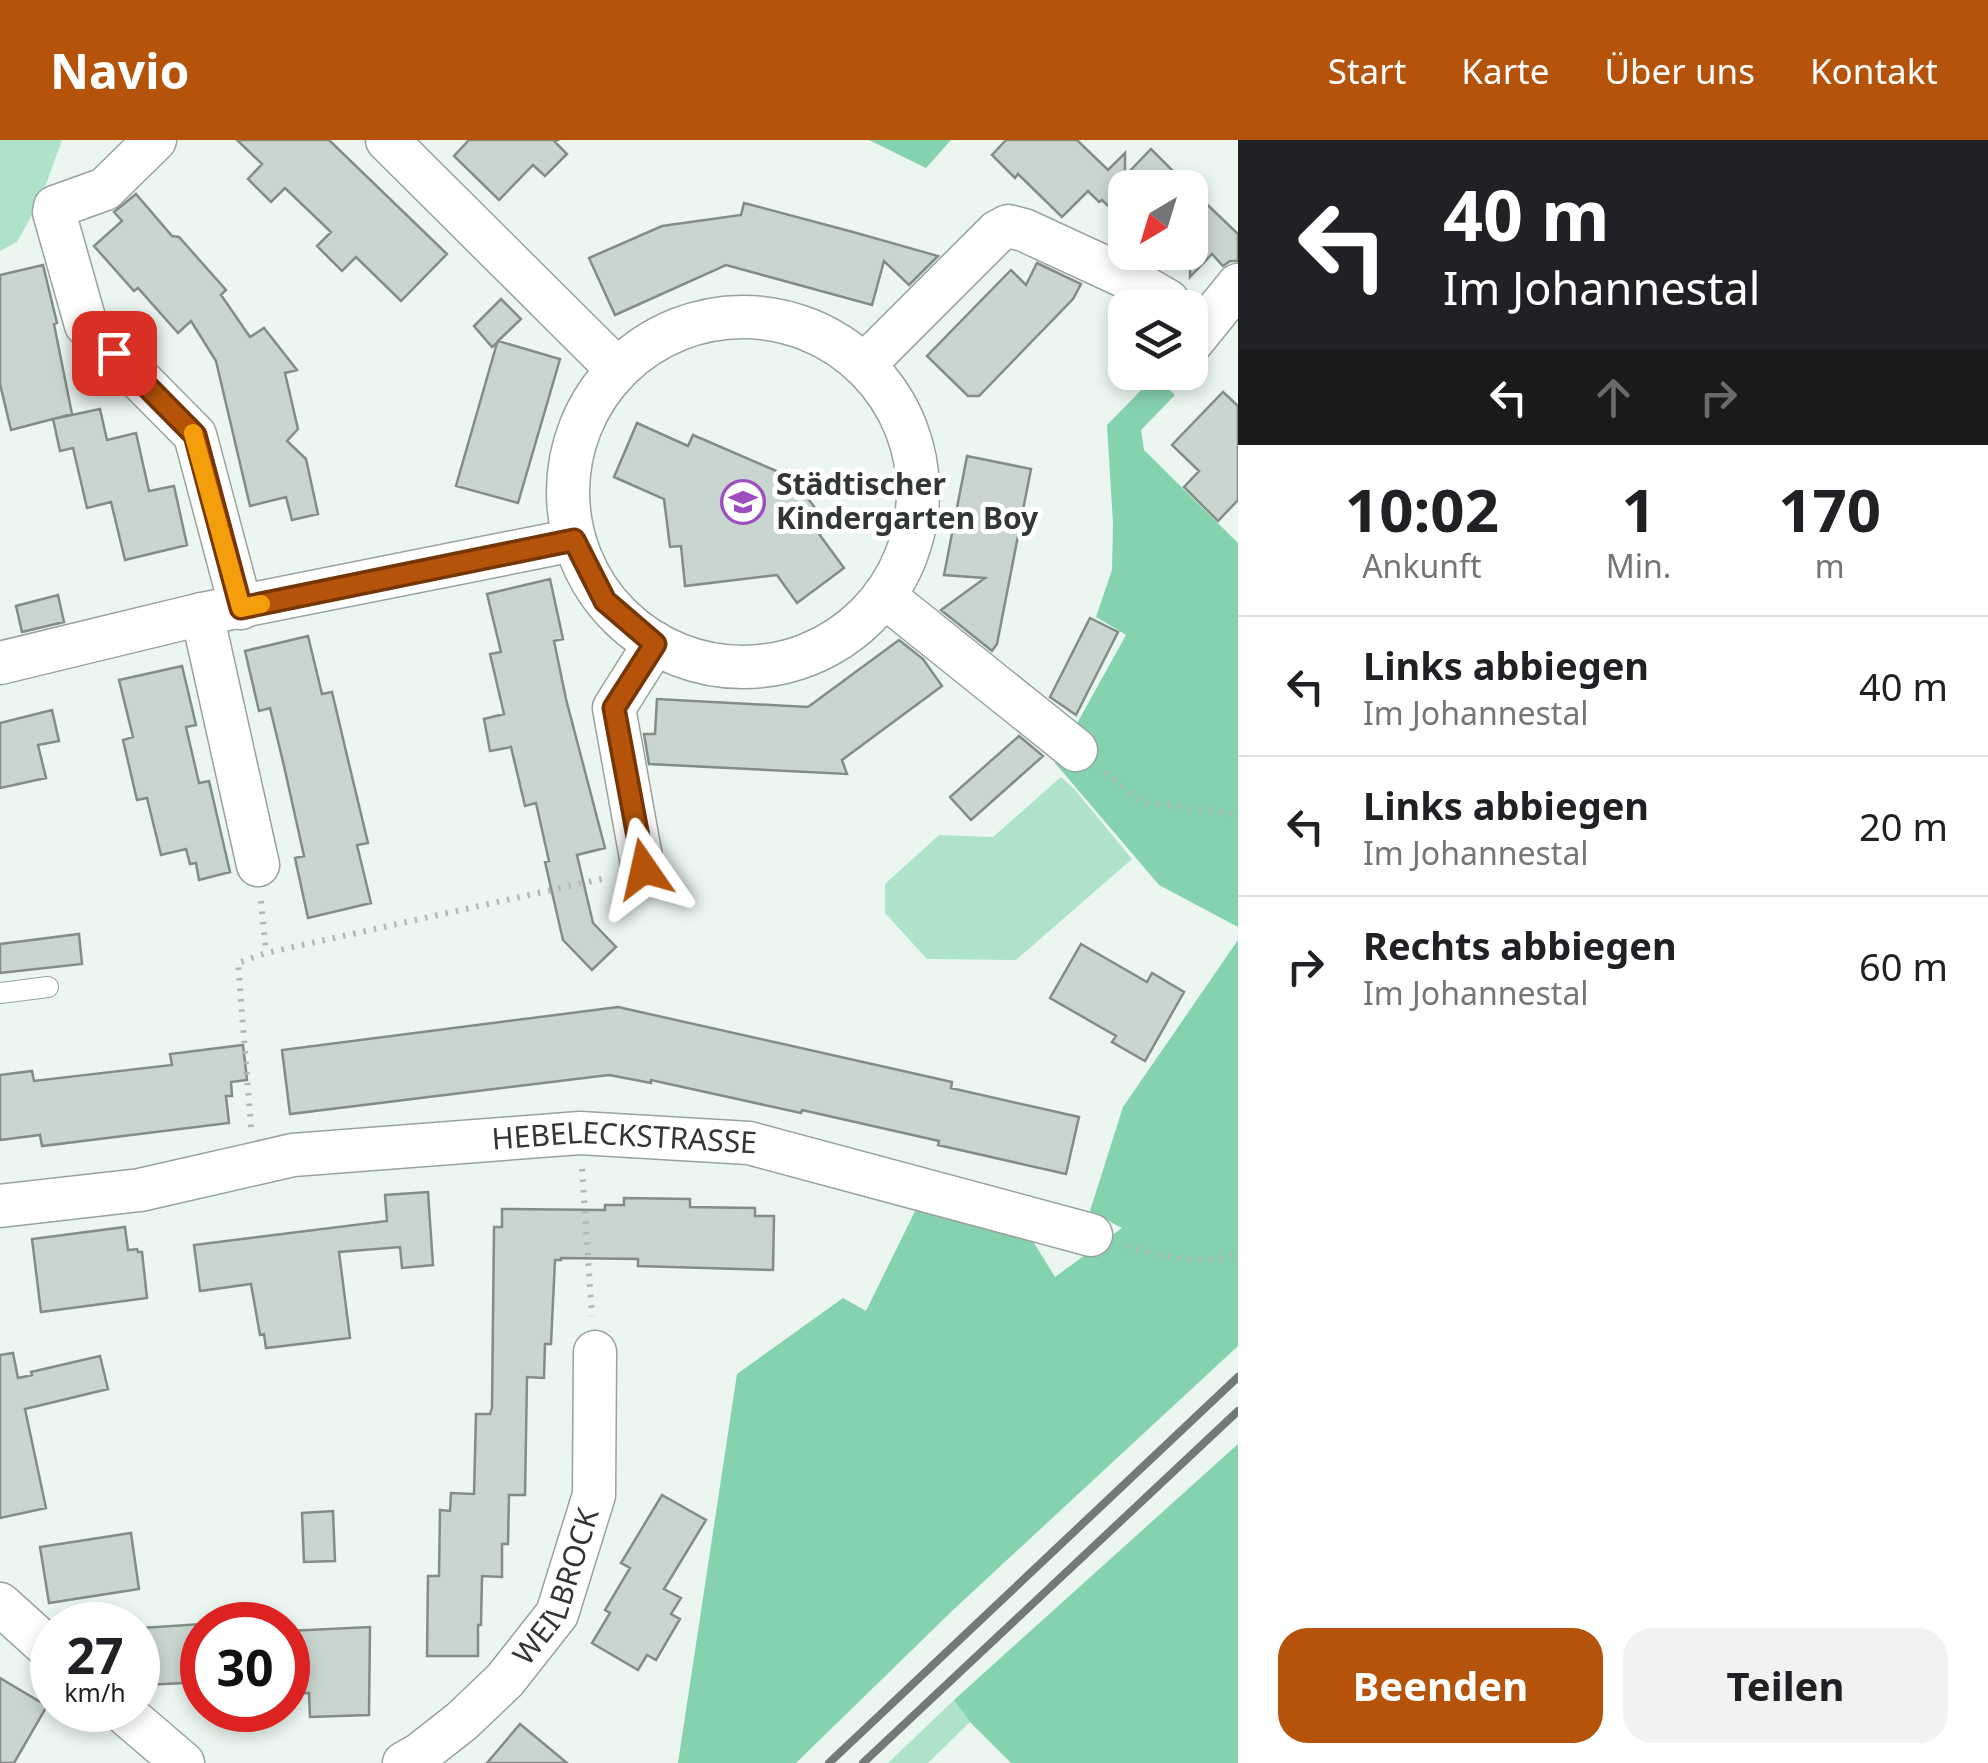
<!DOCTYPE html>
<html lang="de">
<meta charset="utf-8">
<style>
body{margin:0;font-family:"Noto Sans",sans-serif;background:#f2f2f2;color:#202124;height:100vh;display:flex;flex-direction:column;font-size:38px;white-space:nowrap}
*{box-sizing:border-box;margin:0}
p{font-size:32px;color:#757577}
.icon{flex:none;width:55px;height:55px;fill:none;stroke:currentColor;stroke-width:2;stroke-linecap:round;stroke-linejoin:round}
.map{position:relative;flex:1;overflow:hidden}
.drawer{display:flex;flex-direction:column;background:#fff;width:750px}
.drawer>*{flex:none}
.top-card{background:#202124;color:#fff;overflow:hidden}
.needle{width:65px;rotate:218deg}
.buttons{position:absolute;left:1108px;top:30px;display:grid;gap:20px}
.buttons a{display:grid;place-items:center;width:100px;height:100px;border-radius:20px;background:#fff;box-shadow:0 5px 15px #0003;font-size:50px}
.speed{position:absolute;left:30px;top:1462px;display:flex;gap:20px;font-size:50px;font-weight:700;text-align:center}
.speed>*{display:grid;place-content:center;width:130px;height:130px;border-radius:50%;background:#fff;box-shadow:0 5px 15px #0003;line-height:1}
.speed small{font-size:25px;font-weight:400}
.speed .limit{border:15px solid #d22;background:#fff;color:#111}
.pin{position:absolute;display:grid;place-items:center;width:85px;height:85px;color:#fff;margin:-42px;border-radius:20px;box-shadow:0 5px 15px #0006}
.me{position:absolute;width:110px;margin:-55px;rotate:349deg;stroke-linejoin:round;filter:drop-shadow(0 0 8px #0008)}
.turn{display:flex;align-items:center;gap:35px;height:210px;padding:0 40px;font-size:45px}
.turn .icon{width:130px;height:130px;stroke-width:2.5}
.turn b{display:block;font-size:70px;line-height:85px}
.lanes{display:flex;align-items:center;height:95px;padding:0 40px;background:#0003;justify-content:center;gap:50px;direction:ltr}
.lanes .off{opacity:.35}
.eta{display:flex;justify-content:space-evenly;align-items:center;height:170px;text-align:center}
.eta b{font-size:60px;font-weight:700;line-height:70px}
.cta{display:flex;gap:20px;margin-top:auto;padding:20px 40px}
.cta a{flex:1;height:115px;border-radius:30px;background:#b45309;color:#fff;font-size:40px;font-weight:700;line-height:115px;text-align:center}
.cta a+a{background:#f2f2f2;color:#202124}
ul{padding:0;list-style:none}
li{display:flex;align-items:center;gap:30px;height:140px;padding:0 40px;border-top:2px solid #e0e0e0}
li div{flex:1}
li b{display:block;font-size:38px}
li em{font-style:normal}
header{display:flex;align-items:center;gap:60px;box-sizing:border-box;height:140px;padding:0 50px;background:#b45309;color:#fff}
header strong{font-size:48px}
nav{display:flex;gap:55px;margin-inline-start:auto;font-size:35px}
main{display:flex;flex:1;min-height:0}
.map>svg:first-child{display:block}
.green{fill:#aee3c9}
.forest{fill:#85d2ae}
.building{fill:#c9d5cf;stroke:#828d87;stroke-width:2.5}
.lines{fill:none;stroke-linecap:round;stroke-linejoin:round}
.service-casing{stroke:#98a39d;stroke-width:22}
.minor-casing{stroke:#98a39d;stroke-width:45}
.path{stroke:#b0b9b4;stroke-width:6;stroke-dasharray:2.5 8;stroke-linecap:butt}
.service{stroke:#fff;stroke-width:20}
.minor{stroke:#fff;stroke-width:42}
.rail{stroke:#737976;stroke-width:8}
.route-casing{stroke:#753606;stroke-width:25}
.route{stroke:#b45309;stroke-width:18}
.slow{stroke:#f59e0b;stroke-width:18}
.labels{text-anchor:middle;stroke-width:10;stroke-linejoin:round;paint-order:stroke}
.poi-label{font-size:30px;font-weight:bold;fill:#323634;stroke:#fff;text-anchor:start}
.street-label{font-size:30px;fill:#323634;stroke:#fff}
</style>
<header>
<strong>Navio</strong>
<nav><a>Start</a><a>Karte</a><a>Über uns</a><a>Kontakt</a></nav>
</header>
<main>
<div class="map">
<svg width="1238" height="1623" viewBox="0 0 1238 1623">
<rect width="100%" height="100%" fill="#ebf6f0"/>
<path class="green" d="M0,0H62L40,61L17,102L0,111Z
M1061,637L1075,650L1132,719L1016,820L927,819L885,773V744L939,695L993,697Z
M954,1560L970,1582L928,1623H888Z"/>
<path class="forest" d="M869,0H951L926,28Z
M1155,236L1175,255L1141,290L1144,310L1238,403V787L1159,745L1055,623L1126,495L1096,477L1112,430L1113,383L1107,285Z
M1238,800V1206L953,1470L796,1623H678L737,1234L843,1158L866,1171L920,1061L1031,1098L1055,1137L1122,1088L1090,1071L1123,967Z
M1238,1304V1623H1011L970,1582L954,1560Z"/>
<path class="building" d="M237,0H329L447,114L401,161L356,117L342,131L317,106L331,92L285,48L271,62L248,39L262,24Z
M469,0H558L555,2L567,14L545,36L533,25L499,60L454,16Z
M1006,0H1077L1108,30L1125,13V36L1151,9L1190,48H1125V82L1102,60L1099,62L1088,51L1062,77L1018,34L1015,38L992,15Z
M1190,48L1238,94V121H1230L1223,126L1212,114L1190,137Z
M136,54L172,96L179,97L226,150L221,155L250,197L264,188L297,230L285,233L298,289L287,301L306,319L318,374L292,380L286,357L250,366L216,221L191,181L178,193L138,148L134,151L94,106L122,81L114,72Z
M744,63L853,92L938,116L909,145L884,121L872,165L726,125L615,175L589,118L662,86L741,75Z
M1037,123L1081,144L1073,159L979,256H968L927,216L1011,130L1026,145Z
M43,125L57,183L54,184L72,274L11,290L0,244V135Z
M501,159L521,179L498,201L560,219L518,363L456,346L497,203L492,207L474,186Z
M1223,252L1238,266V360L1218,381L1184,347L1199,331L1172,305Z
M100,269L107,300L136,293L149,351L174,346L187,405L125,420L111,362L87,368L73,308L60,311L53,279Z
M637,283L688,306L693,295L781,333L786,329L821,376L811,383L844,428L797,463L777,435L685,446L681,406L670,407L664,359L614,337Z
M967,316L1031,329L997,504L992,511L941,470L985,438L944,435Z
M550,439L563,499L554,501L566,559L605,708L577,715L593,783L616,807L592,830L563,800L545,722L549,721L536,663L525,666L511,607L490,611L484,579L504,574L490,514L501,512L487,454Z
M58,455L64,482L22,492L16,466Z
M1090,478L1118,492L1076,575L1050,557Z
M308,496L322,554L332,552L349,624L368,703L357,705L371,763L308,778L295,718L304,716L284,626L270,568L259,571L245,511Z
M899,500L923,519L942,546L842,620L847,634L649,624L644,594H655L657,559L808,567Z
M182,526L196,585L186,587L199,643L209,641L230,732L199,740L196,723L190,724L186,709L161,715L147,658L137,660L123,600L133,597L119,540Z
M52,570L59,601L38,605L46,638L0,648V583Z
M1019,596L1043,616L971,680L950,657Z
M79,794L82,824L0,833V804Z
M1081,804L1147,842L1152,833L1184,852L1145,921L1112,902L1116,896L1050,858Z
M618,867L952,942L951,948L1079,977L1066,1034L938,1005L939,1001L802,970L801,973L651,940V943L609,935L290,974L282,910Z
M243,905L247,940L231,942L232,956H226L229,983L42,1006L40,995L0,1000V935L32,931L34,941L172,925L170,914Z
M428,1052L433,1125L402,1128L400,1107L339,1112L350,1198L266,1208L264,1194L260,1195L251,1144L200,1151L194,1105L387,1081L385,1055Z
M624,1058L690,1059V1067L755,1068V1076H774L773,1130L638,1126V1119L561,1118V1120H555L551,1204H545L544,1238L527,1237L525,1355H509L508,1404H502V1437L482,1436L481,1485H478V1516H427L428,1436H439L440,1370L450,1371L451,1353L474,1354L476,1274H490L492,1268L494,1087H502V1069L605,1070V1065H624Z
M125,1087L128,1110L137,1109L138,1112H142L147,1158L41,1172L32,1099Z
M13,1213L18,1238L32,1235L31,1232L100,1216L108,1249L25,1269L46,1368L0,1378V1215Z
M662,1355L706,1380L664,1449L681,1458L671,1474L680,1479L656,1520L647,1515L638,1530L592,1503L610,1473L605,1470L630,1428L621,1423Z
M333,1371L335,1421L304,1422L302,1373Z
M131,1393L139,1449L49,1463L40,1407Z
M202,1484V1542L146,1545L142,1488Z
M370,1487L369,1575L310,1577L309,1553L288,1554V1491Z
M0,1538L47,1566L14,1623H0Z
M520,1584L567,1623H487Z"/>
<g class="lines">
<g class="service-casing">
<path id="service" d="M0,853L48,847"/>
</g>
<g class="minor-casing">
<g id="minor">
<path d="M155,0L105,49L55,67L54,72L86,185L195,295L241,468"/>
<path d="M387,0L615,227"/>
<circle cx="743" cy="352" r="175"/>
<path d="M1190,202L1191,203L1238,145"/>
<path d="M865,224L997,92L1008,86L1024,90L1130,139L1168,161L1172,168"/>
<path d="M884,456L1076,610"/>
<path d="M202,474L258,725"/>
<path d="M0,523L202,474L574,400"/>
<path d="M643,729L614,568L655,503"/>
<path id="s1" d="M0,1066L140,1050L293,1015L580,993L749,1003L1091,1095"/>
<path d="M0,1464L52,1511"/>
<path d="M121,1570L183,1623"/>
<path id="s2" d="M404,1623L420,1614L462,1581L505,1540L557,1474L594,1355L595,1212"/>
</g>
</g>
<path class="path" d="M1105,632L1143,662L1238,674
M261,761L266,813
M251,987L238,823L266,813L606,738
M582,1029L592,1176
M1127,1106C1162,1116 1204,1128 1238,1112"/>
<use href="#service" class="service"/>
<use href="#minor" class="minor"/>
<path class="rail" d="M829,1623L1238,1237
M863,1623L1238,1271"/>
</g>
<g class="lines">
<g class="route-casing">
<path id="route" d="M114,213L195,295L241,468L574,400L605,461L655,504L614,568L644,729"/>
</g>
<use href="#route" class="route"/>
<path class="slow" d="M193,293L241,468L261,464"/>
</g>
<defs>
<g id="school-ring" transform="scale(2.25)"><circle r="9.5" fill="#fff" stroke="#9d4dbd" stroke-width="1.5"/><path d="M0-5L7-2L0 1L-7-2ZM-4 1L0 2.5L4 1V4Q0 6-4 4Z" fill="#9d4dbd"/></g>
</defs>
<g fill-rule="evenodd">
<use href="#school-ring" x="743" y="362"/>
</g>
<g class="labels">
<g class="poi-label">
<text x="776" y="355">Städtischer<tspan x="776" dy="34">Kindergarten Boy</tspan></text>
</g>
<g class="street-label">
<text dy="10" stroke="none"><textPath href="#s1" startOffset="630">HEBELECKSTRASSE</textPath></text>
<text dy="10" stroke="none"><textPath href="#s2" startOffset="240">WEILBROCK</textPath></text>
</g>
</g>
</svg>
<div class="buttons">
<a><svg class="needle" viewBox="-14 -14 28 28"><path d="M0-13l5 13h-10z" fill="#e53935"/><path d="M0 13l5-13h-10z" fill="#757577"/></svg></a>
<a><svg class="icon" aria-label="layers" viewBox="0 0 24 24"><path d="M12 4l9 5-9 5-9-5zM3 14l9 5 9-5"/></svg></a>
</div>
<div class="speed"><div>27<small>km/h</small></div><div class="limit">30</div></div>
<div class="pin" style="left:114px;top:213px;background:#d93025"><svg class="icon" aria-label="arrive" viewBox="0 0 24 24"><path d="M6 21V4h12l-3 4 3 4H6"/></svg></div>
<svg class="me" style="left:644px;top:729px" viewBox="-20 -20 40 40"><path d="M0-17L14 15 0 8-14 15z" fill="#b45309" stroke="#fff" stroke-width="4"/></svg>
</div>
<section class="drawer">
<div class="top-card">
<div class="turn"><svg class="icon" aria-label="left" viewBox="0 0 24 24"><path d="M17 20v-9H6M10 6l-5 5 5 5"/></svg><div><b>40 m</b>Im Johannestal</div></div>
<div class="lanes"><svg class="icon" aria-label="left" viewBox="0 0 24 24"><path d="M17 20v-9H6M10 6l-5 5 5 5"/></svg><svg class="icon off" aria-label="ahead" viewBox="0 0 24 24"><path d="M12 20V5M6 11l6-6 6 6"/></svg><svg class="icon off" aria-label="right" viewBox="0 0 24 24"><path d="M7 20v-9h11M14 6l5 5-5 5"/></svg></div>
</div>
<div class="eta">
<div><b>10:02</b><p>Ankunft</p></div>
<div><b>1</b><p>Min.</p></div>
<div><b>170</b><p>m</p></div>
</div>
<ul>
<li><svg class="icon" aria-label="left" viewBox="0 0 24 24"><path d="M17 20v-9H6M10 6l-5 5 5 5"/></svg><div><b>Links abbiegen</b><p>Im Johannestal</p></div><em>40 m</em></li>
<li><svg class="icon" aria-label="left" viewBox="0 0 24 24"><path d="M17 20v-9H6M10 6l-5 5 5 5"/></svg><div><b>Links abbiegen</b><p>Im Johannestal</p></div><em>20 m</em></li>
<li><svg class="icon" aria-label="right" viewBox="0 0 24 24"><path d="M7 20v-9h11M14 6l5 5-5 5"/></svg><div><b>Rechts abbiegen</b><p>Im Johannestal</p></div><em>60 m</em></li>
</ul>
<div class="cta"><a>Beenden</a><a>Teilen</a></div>
</section>
</main>
